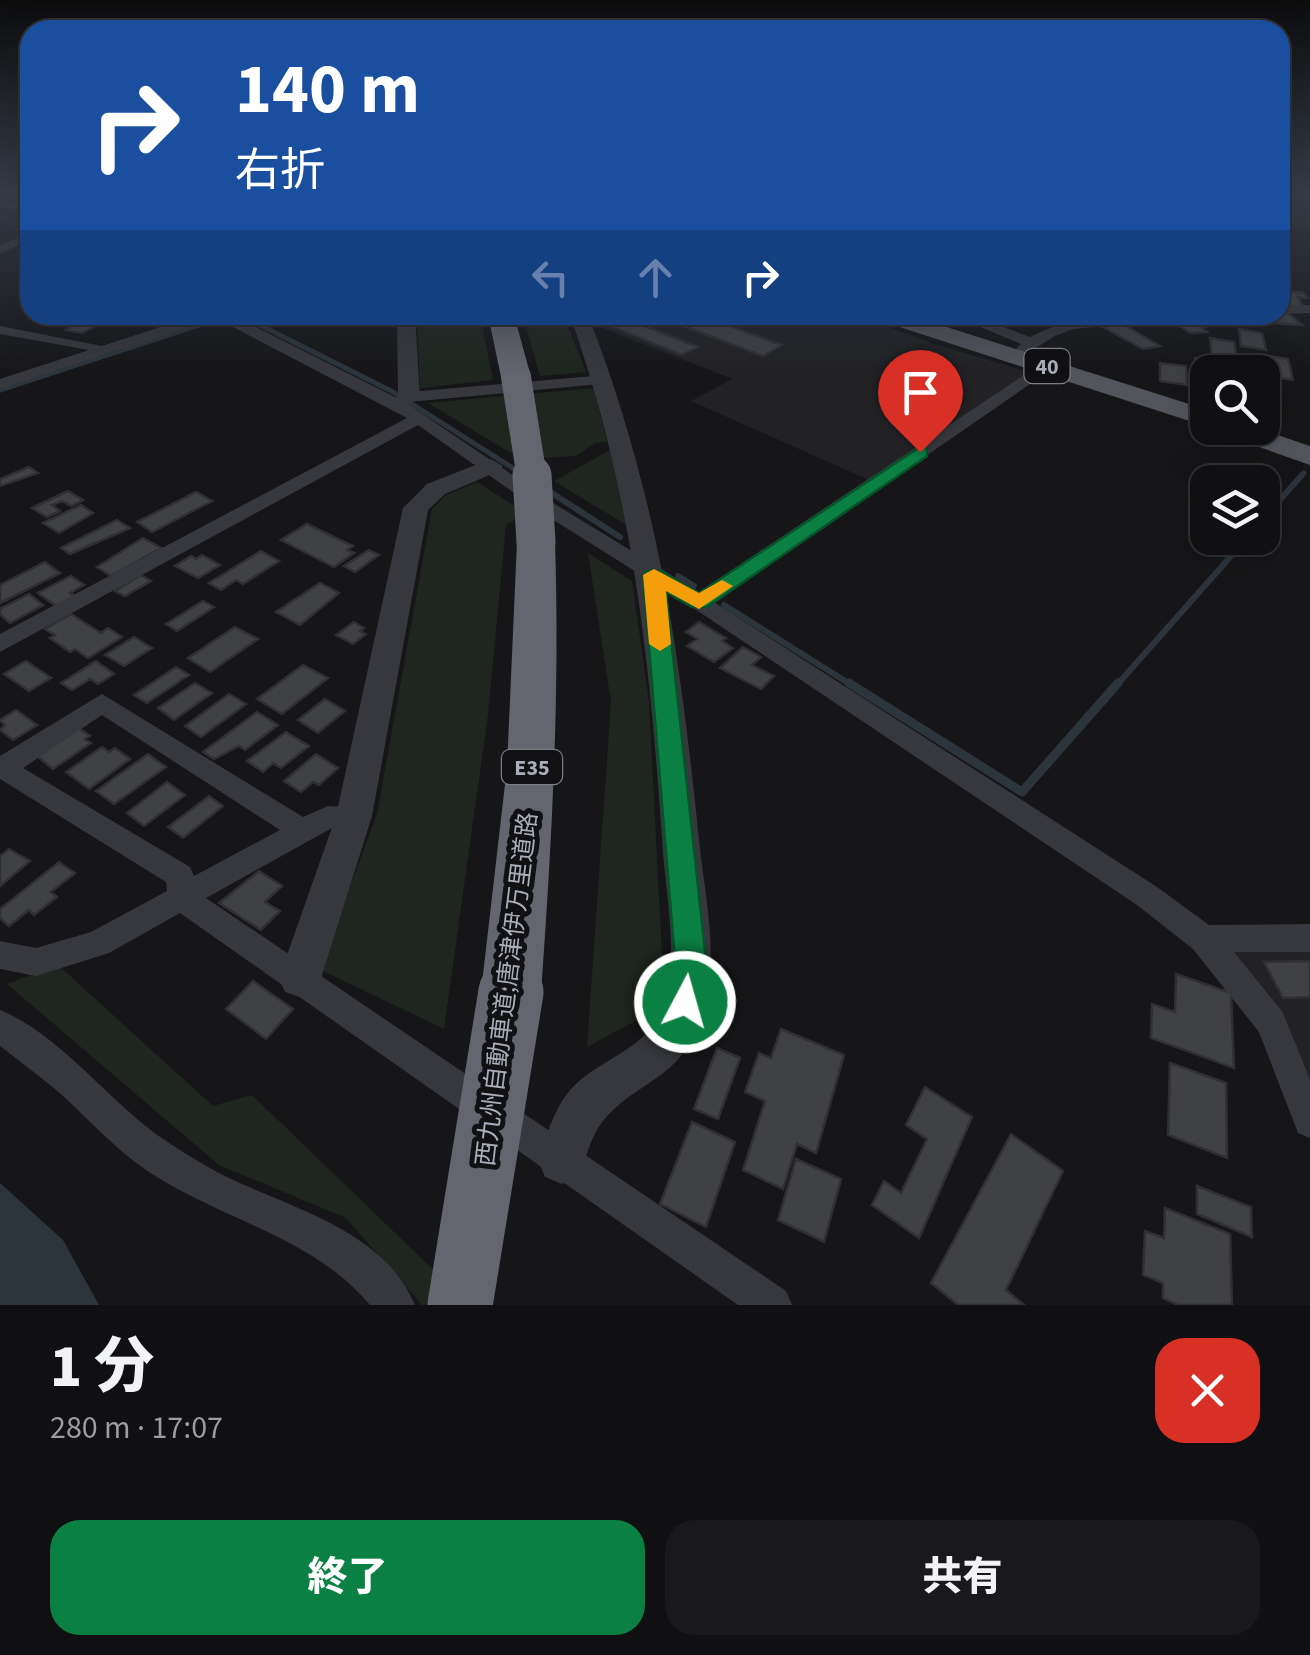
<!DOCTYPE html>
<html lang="ja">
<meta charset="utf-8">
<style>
body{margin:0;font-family:"Source Sans 3","Noto Sans JP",sans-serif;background:#19191b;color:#f1f3f6;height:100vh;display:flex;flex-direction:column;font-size:38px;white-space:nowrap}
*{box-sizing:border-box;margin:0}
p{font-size:32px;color:#9c9d9f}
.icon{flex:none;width:55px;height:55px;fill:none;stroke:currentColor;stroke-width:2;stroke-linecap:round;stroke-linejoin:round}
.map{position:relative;height:1305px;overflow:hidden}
.sheet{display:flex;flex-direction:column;background:#101012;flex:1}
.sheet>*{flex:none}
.guide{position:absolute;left:20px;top:20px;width:1270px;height:305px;border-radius:30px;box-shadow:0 10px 40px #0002,0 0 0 2px #303032;background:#1a4fa0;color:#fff;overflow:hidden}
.fabs{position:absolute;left:1190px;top:355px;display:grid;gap:20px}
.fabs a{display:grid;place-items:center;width:90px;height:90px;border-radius:20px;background:#101012;box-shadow:0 10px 40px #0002,0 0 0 2px #303032;font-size:50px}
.pin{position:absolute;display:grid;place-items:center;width:85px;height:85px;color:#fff;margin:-102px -42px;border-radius:50% 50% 50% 0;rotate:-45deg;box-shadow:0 0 10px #0007}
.pin .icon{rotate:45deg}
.me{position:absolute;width:110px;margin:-55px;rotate:6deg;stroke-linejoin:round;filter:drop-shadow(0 0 8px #0008)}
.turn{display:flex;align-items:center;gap:35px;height:210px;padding:0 50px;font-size:45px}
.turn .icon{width:130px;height:130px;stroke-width:2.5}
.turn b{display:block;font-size:70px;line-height:85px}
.lanes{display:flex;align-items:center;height:95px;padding:0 50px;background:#0003;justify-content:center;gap:50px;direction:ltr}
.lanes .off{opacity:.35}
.round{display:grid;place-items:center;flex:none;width:105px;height:105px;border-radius:30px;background:#19191b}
.overview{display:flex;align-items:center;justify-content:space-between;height:170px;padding:0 50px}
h1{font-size:60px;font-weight:800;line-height:75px}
.button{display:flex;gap:20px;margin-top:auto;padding:20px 50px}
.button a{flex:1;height:115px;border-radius:30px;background:#0b8043;color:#fff;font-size:40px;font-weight:800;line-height:115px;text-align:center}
.button a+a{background:#19191b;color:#f1f3f6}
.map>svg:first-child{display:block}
.built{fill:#222225}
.green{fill:#1e261f}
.water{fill:#2c353c}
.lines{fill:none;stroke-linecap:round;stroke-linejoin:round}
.stream-far3{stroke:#2c353c;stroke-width:4}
.stream-far2{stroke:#2c353c;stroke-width:5}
.stream-far1{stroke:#2c353c;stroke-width:6}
.stream{stroke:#2c353c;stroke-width:9}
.building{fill:#404145;stroke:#303034;stroke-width:2.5}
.minor{fill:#37383d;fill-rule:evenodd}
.tertiary{fill:#37383d;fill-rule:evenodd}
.primary{fill:#53555c;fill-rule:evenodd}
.motorway{fill:#63666e;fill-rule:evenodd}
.motorway-bridge-far2{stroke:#63666e;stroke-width:30}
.motorway-bridge-far1{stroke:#63666e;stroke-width:39}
.motorway-bridge{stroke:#63666e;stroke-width:65}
.route{fill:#0b8043;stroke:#07532c;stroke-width:2.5}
.slow{fill:#f59e0b}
.labels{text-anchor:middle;stroke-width:10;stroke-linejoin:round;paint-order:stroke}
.shield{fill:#111113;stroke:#7b7e86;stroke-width:2.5}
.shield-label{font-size:22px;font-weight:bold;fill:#a8adb8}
.street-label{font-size:25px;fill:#a8adb8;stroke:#111113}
</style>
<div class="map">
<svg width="1310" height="1305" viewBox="0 0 1310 1305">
<rect width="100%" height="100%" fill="#161618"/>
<path class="built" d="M589,315H857L934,344L1029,372L869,480L691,401L732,379L592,324Z
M1310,926V1078L1272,998L1209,929Z"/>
<path class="green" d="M1280,193H1310V230L1280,227Z
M417,315H480L493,380L420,388Z
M523,315H563L586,372L540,376Z
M594,388L607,442L595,443L576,456L521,459L428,403Z
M610,450L628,526L554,481Z
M477,482L526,513L506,525L488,715L444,1029L319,969L377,814L432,509L446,495Z
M588,553L632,581L649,702L662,956L644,1016L587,1047L611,702Z
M58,965L213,1106L252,1095L470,1305H422L346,1218L219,1165L7,984Z"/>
<path class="water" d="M0,1183L63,1240L99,1305H0Z"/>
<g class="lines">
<path class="stream-far3" d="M239,315L245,318
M222,318L230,315"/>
<path class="stream-far2" d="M240,315L393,392L519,472
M0,390L229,315
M1300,478L1304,473"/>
<path class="stream-far1" d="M544,488L620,537
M1262,520L1302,475
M678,576L694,586
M724,605L853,686
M1116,686L1247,538"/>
<path class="stream" d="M849,683L1022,792L1118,683"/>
</g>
<path class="building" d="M1280,290L1304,293L1307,298L1298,297L1304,308L1283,306Z
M1280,313H1288L1302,325L1272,323L1262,315Z
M94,315L110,318L82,333L66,330Z
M696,315H701L782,345L763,356L678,324Z
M1190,317L1204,327H1200L1207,332L1190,333L1170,319Z
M621,319L630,320L698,347L682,355L608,325Z
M1121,323L1160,346L1143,349L1103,327Z
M1239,329L1262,333L1266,350L1241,346Z
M1210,338L1234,342L1237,361L1212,358Z
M1263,355L1288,359L1293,380L1267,376Z
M1195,358L1229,363L1230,371L1196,366Z
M1160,363L1186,366L1187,385L1160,381Z
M29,467L38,473L0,486V479Z
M68,491L83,500L71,506L62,501L52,505L60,511L47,517L32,508Z
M196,492L212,501L152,532L137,522Z
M81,505L93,513L59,533L43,523Z
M117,520L130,528L70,554L61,548Z
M307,524L353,546L347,550L354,553L334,567L281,540Z
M143,538L161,548L111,576L97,567Z
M369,550L379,555L355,572L344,566Z
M261,551L279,561L243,584L236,580L221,590L209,583Z
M202,555L220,565L198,578L175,566L191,556L196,559Z
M45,562L60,573L0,603V585Z
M141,575L151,581L125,596L115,591Z
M71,576L84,585L70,593L75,596L56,606L38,593Z
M320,583L339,593L300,625L276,612Z
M29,594L43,605L10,623L0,614V609Z
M203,601L214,607L177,631L166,624Z
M71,614L101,633L108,628L122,637L88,658L75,649L70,652L50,638L55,635L45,629Z
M354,622L364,628L360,631L366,634L353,644L336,635Z
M699,622L726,638L722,641L733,648L714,662L687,646L697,639L686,632Z
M235,627L258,639L210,672L188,658Z
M134,637L152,648L124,666L105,655Z
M743,647L761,657L752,665L774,676L761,689L720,668Z
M26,661L51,678L29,691L4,674Z
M96,661L114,674L98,684L90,679L72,690L61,683Z
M303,665L328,678L282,714L257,699Z
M176,667L189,675L147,703L134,695Z
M195,683L212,693L174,720L158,708Z
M229,694L246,704L201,737L185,726Z
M325,699L345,711L318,733L298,720Z
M16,710L37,725L13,740L0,730L5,725L0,720Z
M257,712L278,725L245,750L239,746L214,759L203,752Z
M79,728L90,736L85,739L91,743L53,769L37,756Z
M286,732L309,746L281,768L273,763L263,772L247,761Z
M102,747L109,752L115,748L130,759L89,789L66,772Z
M148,754L166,767L114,804L96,791Z
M316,754L338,768L319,785L313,782L301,792L284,781Z
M167,782L185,795L144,826L127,813Z
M209,796L223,806L183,838L168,827Z
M9,849L30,861L0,886V856Z
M59,862L75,873L51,892L57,897L34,915L29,910L9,926L0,918V909Z
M259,871L282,886L265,902L280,911L261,930L219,903Z
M1310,961V997L1283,998L1264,962Z
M1176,974L1231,993L1234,1068L1151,1038L1152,1004L1175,1012Z
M253,981L293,1009L266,1039L226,1009Z
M781,1029L844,1055L816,1153L797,1144L783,1189L743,1170L765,1101L745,1092L759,1053L771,1058Z
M717,1048L740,1058L718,1119L694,1109Z
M1170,1063L1226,1083L1227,1158L1168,1135Z
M925,1087L972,1117L919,1238L872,1205L884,1181L901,1193L927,1139L906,1125Z
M692,1122L735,1142L706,1227L660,1204Z
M1011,1134L1063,1171L1006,1290L1024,1305H958L931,1283Z
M796,1159L841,1179L824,1242L778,1220Z
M1197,1186L1251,1207L1252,1237L1197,1214Z
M1165,1208L1230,1234L1232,1305H1178L1163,1298V1283L1143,1275L1145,1231L1164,1238Z"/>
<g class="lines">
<path class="minor" d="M0,201L30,206V212L0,207Z
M30,233V241L0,253V245Z
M1310,305V313L1280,314V306Z
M197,315H232L405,402L558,506L699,592L1042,363H1052V369L714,602L1157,887L1209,925L1310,924V952H1234L1282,1011L1310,1079V1138L1298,1133L1259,1032L1193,949L1137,905L692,607L544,514L418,425L0,652V634L407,418L216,318L0,389V379L89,350L0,334V326L102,346Z
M952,315H972L1030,337C1078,312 1130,315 1183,315L1176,319L1073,329L1055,336L1016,360L1009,356L1021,344Z
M605,375L610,377V383L409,402L401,397L409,392Z
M102,694L303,817L328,806L363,808L367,816L363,824L332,828L206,898L786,1291L792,1305H738L180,913L109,953L36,976L0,969V941L36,948L91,932L167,891L166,882L0,779V756ZM102,715L280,830L194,876L190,867L23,768Z
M0,1010C61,1035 109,1102 163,1139C180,1150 197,1161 215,1171C283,1207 382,1226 415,1305H370C309,1232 209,1218 135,1162C106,1140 82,1112 55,1089C37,1074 18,1060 0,1046Z"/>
<path class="tertiary" d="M397,315H415L420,397L399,411L388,405L398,395Z
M570,315H588C657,492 680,652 699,840C705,898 721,963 701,1020C678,1082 638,1079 603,1121C590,1137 586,1159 579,1177L562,1184L545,1177L538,1160C547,1135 555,1104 575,1085C600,1060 646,1048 661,1012C680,964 667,903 663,853C650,662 634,498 570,315Z
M491,459L503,466L499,471L445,494L428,510L372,816L321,978L315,992L300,997L285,992L279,978L336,816L403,508L427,484Z"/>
<path class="primary" d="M874,315H909L1208,410V427L878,320Z
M1218,428H1257L1310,446V465L1222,434Z"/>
<path class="motorway" d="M488,315H514L531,377L526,383H506L501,377Z
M536,531L549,534L555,542C560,693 552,842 541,992L532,1012L511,1020L490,1012L481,992L507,767L517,542L523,534Z"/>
<path class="motorway-bridge-far2" d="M516,377L532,478"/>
<path class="motorway-bridge-far1" d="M532,475L536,542"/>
<path class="motorway-bridge" d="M460,1305L511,992"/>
</g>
<linearGradient id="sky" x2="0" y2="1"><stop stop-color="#0c0c0d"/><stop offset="0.51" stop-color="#363c48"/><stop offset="1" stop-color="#363c48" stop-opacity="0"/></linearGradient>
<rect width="1310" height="376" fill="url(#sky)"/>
<path class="route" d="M920,447L927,448V456L707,607H692L666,592L706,960L696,1013L685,1017L673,1013L669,1002L675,960L643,575L646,571H661L699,593Z"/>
<path class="slow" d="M654,569L699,593L722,580L733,586L699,609L666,591L671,644L660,651L649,644L643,575Z"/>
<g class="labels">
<g class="shield">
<rect x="1024.5" y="349" width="45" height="34" rx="8"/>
<rect x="502" y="750" width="60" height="34" rx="8"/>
</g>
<g class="shield-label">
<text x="1047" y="374">40</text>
<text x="532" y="775">E35</text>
</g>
<g class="street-label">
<text transform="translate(506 989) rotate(-83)" y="9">西九州自動車道;唐津伊万里道路</text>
</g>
</g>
</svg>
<div class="fabs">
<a><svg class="icon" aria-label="search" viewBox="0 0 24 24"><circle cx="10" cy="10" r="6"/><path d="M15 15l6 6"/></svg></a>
<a><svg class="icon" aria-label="layers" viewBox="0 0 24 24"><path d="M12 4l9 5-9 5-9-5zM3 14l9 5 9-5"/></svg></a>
</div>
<div class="pin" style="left:920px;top:452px;background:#d93025"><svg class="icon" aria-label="arrive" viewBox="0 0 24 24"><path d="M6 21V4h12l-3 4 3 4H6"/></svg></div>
<svg class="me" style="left:685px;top:1002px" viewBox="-20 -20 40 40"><circle r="17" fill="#0b8043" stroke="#fff" stroke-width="3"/><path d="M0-11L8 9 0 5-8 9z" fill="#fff"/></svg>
<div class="guide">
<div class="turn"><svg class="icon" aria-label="right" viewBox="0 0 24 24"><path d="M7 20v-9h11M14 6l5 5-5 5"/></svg><div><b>140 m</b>右折</div></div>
<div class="lanes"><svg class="icon off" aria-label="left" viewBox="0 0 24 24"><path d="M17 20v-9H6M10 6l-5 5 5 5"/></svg><svg class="icon off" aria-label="ahead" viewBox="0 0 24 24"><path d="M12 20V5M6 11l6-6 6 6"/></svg><svg class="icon" aria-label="right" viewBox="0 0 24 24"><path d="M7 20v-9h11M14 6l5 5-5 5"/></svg></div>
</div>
</div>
<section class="sheet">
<div class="overview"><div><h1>1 分</h1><p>280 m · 17:07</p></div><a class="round" style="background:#d93025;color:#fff"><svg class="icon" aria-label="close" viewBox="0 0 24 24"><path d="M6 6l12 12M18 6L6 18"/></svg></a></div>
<div class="button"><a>終了</a><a>共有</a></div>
</section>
